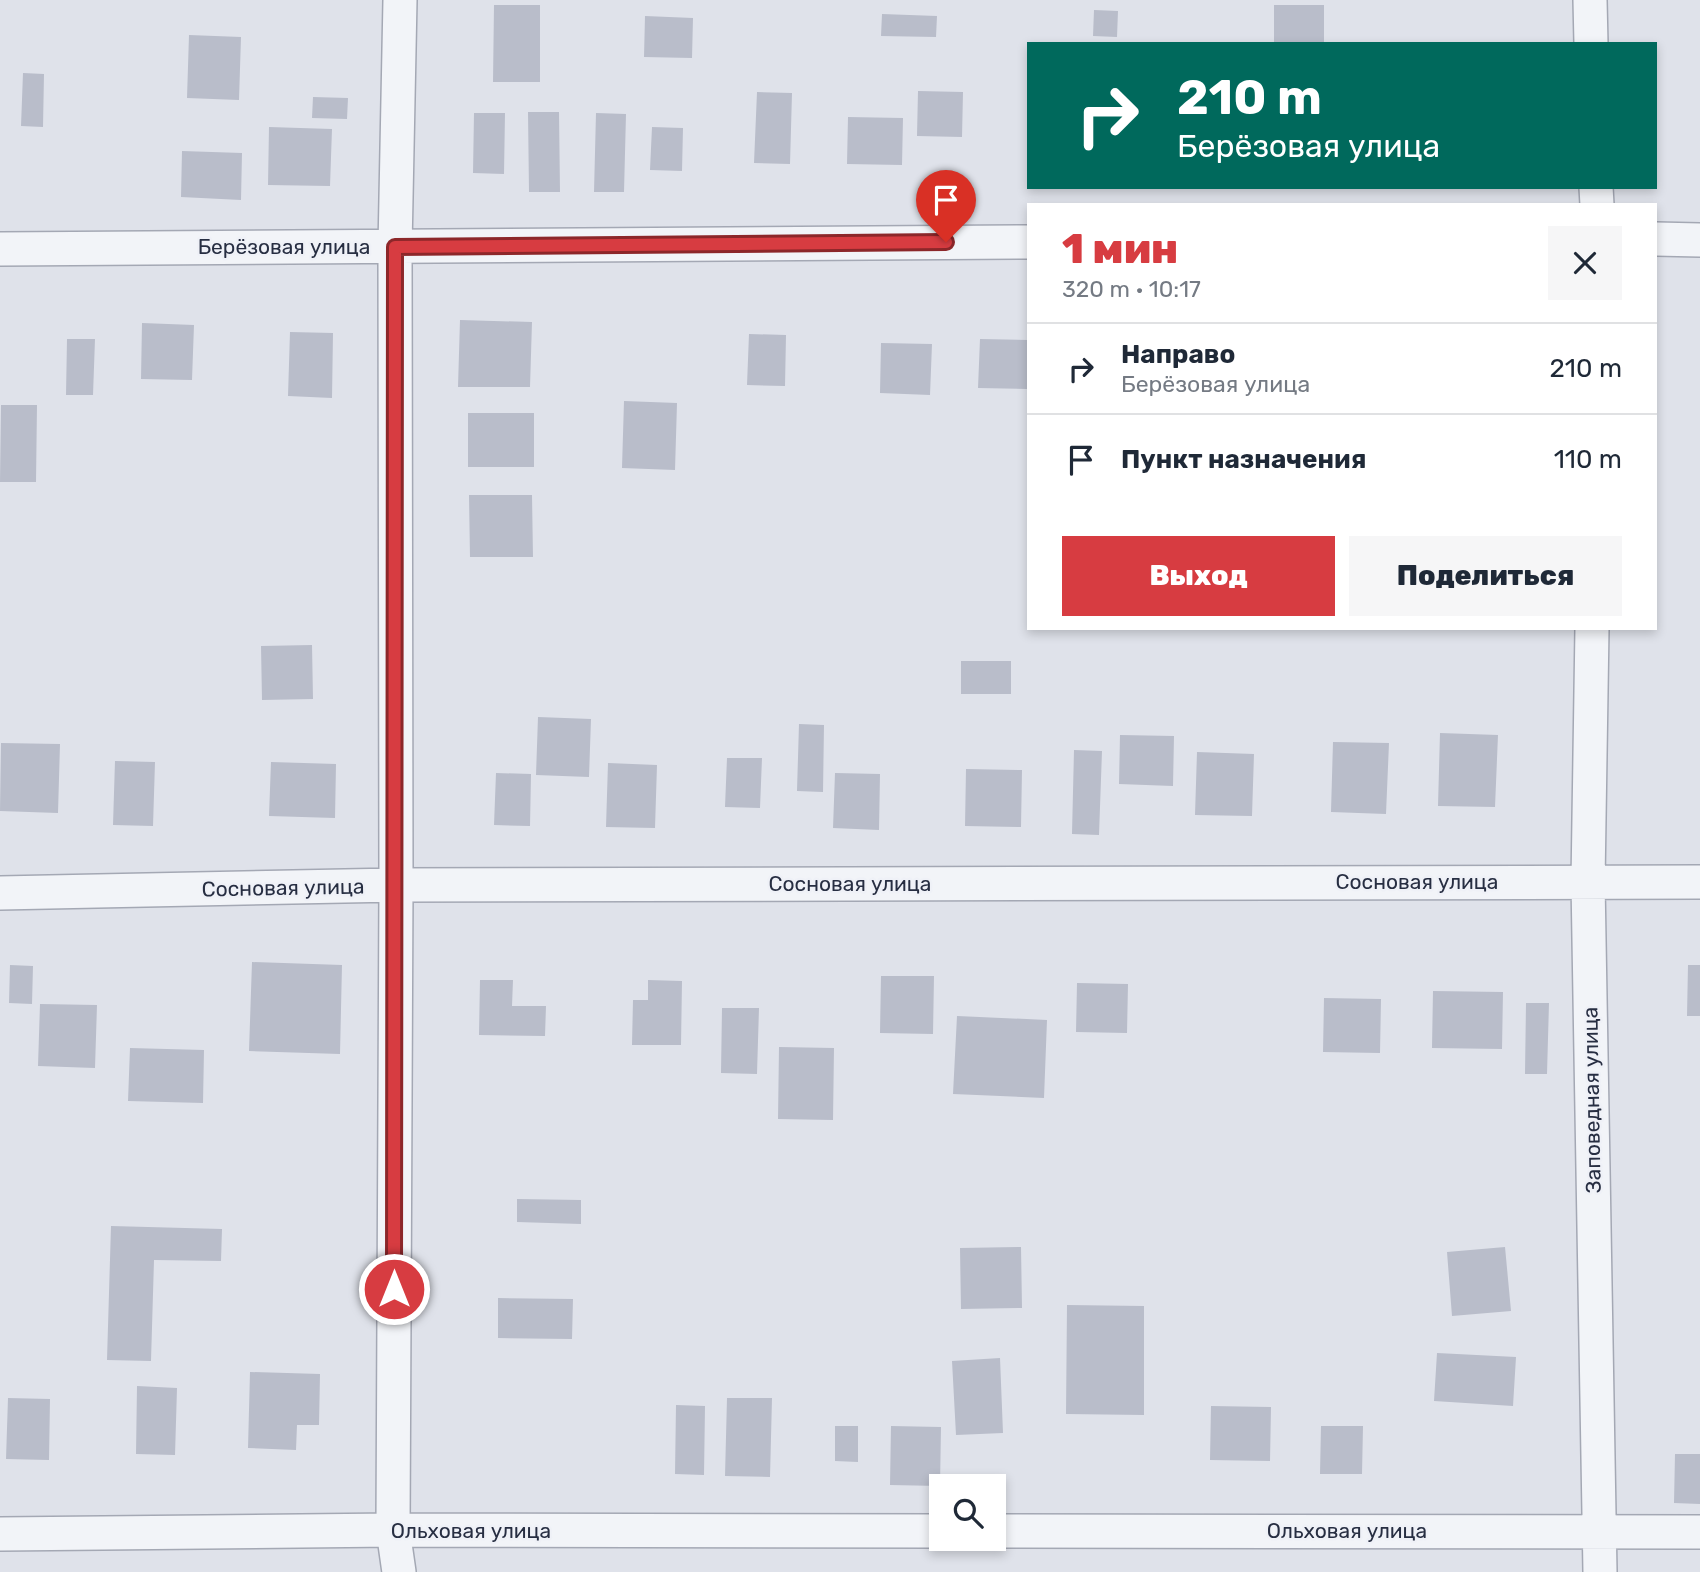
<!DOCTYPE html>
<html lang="ru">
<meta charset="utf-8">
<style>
body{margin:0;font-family:Rubik,sans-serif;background:#f6f6f7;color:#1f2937;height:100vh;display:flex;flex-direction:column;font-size:26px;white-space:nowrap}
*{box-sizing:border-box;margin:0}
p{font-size:23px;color:#747a83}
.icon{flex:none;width:38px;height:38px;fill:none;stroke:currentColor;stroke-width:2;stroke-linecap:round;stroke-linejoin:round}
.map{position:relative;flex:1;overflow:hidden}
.drawer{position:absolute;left:1027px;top:203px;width:630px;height:427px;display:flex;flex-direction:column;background:#fff;border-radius:0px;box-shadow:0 4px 10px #0003}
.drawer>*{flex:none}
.hud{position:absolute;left:1027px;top:42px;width:630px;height:147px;border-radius:0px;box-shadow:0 4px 10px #0003;background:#00695c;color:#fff;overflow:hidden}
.tools{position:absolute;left:929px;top:1474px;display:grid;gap:14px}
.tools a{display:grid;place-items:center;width:77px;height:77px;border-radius:0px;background:#fff;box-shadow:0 4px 10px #0003;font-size:35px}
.pin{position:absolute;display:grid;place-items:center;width:60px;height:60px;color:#fff;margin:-72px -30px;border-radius:50% 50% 50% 0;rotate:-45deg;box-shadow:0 0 7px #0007}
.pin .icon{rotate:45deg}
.me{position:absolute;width:77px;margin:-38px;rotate:0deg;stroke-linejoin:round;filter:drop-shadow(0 0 5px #0008)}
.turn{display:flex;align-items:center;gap:24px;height:147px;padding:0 35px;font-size:32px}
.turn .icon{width:91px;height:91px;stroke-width:2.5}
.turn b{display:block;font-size:49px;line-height:60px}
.round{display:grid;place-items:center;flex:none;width:74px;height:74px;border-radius:0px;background:#f6f6f7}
.head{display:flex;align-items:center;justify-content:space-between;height:119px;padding:0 35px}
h1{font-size:42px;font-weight:800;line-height:52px;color:#d73c41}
.primary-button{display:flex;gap:14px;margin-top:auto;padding:14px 35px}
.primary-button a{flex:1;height:80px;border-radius:0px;background:#d73c41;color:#fff;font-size:28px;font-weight:800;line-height:80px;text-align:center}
.primary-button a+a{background:#f6f6f7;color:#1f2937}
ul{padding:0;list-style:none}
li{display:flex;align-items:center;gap:21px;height:91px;padding:0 35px;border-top:2px solid #e0e1e3}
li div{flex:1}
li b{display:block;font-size:26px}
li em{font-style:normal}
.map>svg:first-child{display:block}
.building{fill:#b9bdca}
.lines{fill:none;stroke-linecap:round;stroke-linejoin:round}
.minor-casing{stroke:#a4a8b4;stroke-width:36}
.minor{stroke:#f2f4f8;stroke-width:33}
.route-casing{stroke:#8c272a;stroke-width:18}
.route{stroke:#d73c41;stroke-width:12}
.labels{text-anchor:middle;stroke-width:5;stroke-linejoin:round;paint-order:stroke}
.street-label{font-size:21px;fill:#272e42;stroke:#eff1f7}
</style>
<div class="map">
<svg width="1700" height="1572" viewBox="0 0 1700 1572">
<rect width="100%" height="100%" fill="#dfe2ea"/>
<path class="building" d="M494,5H540V82H493Z
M1274,5H1324V44H1274Z
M1094,10L1118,11L1117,37L1093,36Z
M882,14L937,16L936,37L881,36Z
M645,16L693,18L692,58L644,57Z
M189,35L241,37L239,100L187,98Z
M23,73L44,74L43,127L21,126Z
M918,91L963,92L962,137L917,136Z
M757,92L792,93L790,164L754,163Z
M313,97L348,98L347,119L312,118Z
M528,112H559L560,192H529Z
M474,113H505L504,174L473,173Z
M596,113L626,114L624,192H594Z
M848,117L903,118L902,165L847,164Z
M269,127L332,129L330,186L268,185Z
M652,127L683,128L682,171L650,170Z
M182,151L242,153L241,200L181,197Z
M460,320L532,322L530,387H458Z
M142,323L194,325L192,380L141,379Z
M290,332L333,333L332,398L288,396Z
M749,334L786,335L785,386L747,385Z
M67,339H95L93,395H66Z
M980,339L1028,340L1027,389L978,388Z
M881,343L932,344L930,395L880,393Z
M624,401L677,403L675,470L622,468Z
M1,405H37L36,482H0Z
M468,413H534V467H468Z
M469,495H532L533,557H470Z
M312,645L313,699L262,700L261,646Z
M961,661H1011V694H961Z
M538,717L591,719L589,777L536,775Z
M799,724L824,725L823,792L797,791Z
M1440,733L1498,735L1495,807L1438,806Z
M1120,735L1174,736L1173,786L1119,784Z
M1333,742L1389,743L1386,814L1331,812Z
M1,743L60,744L58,813L0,811Z
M1074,750L1102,751L1099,835L1072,834Z
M1197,752L1254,754L1252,816L1195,815Z
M727,758H762L760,808L725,807Z
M115,761L155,762L153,826L113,825Z
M271,762L336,764L335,818L269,816Z
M608,763L657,765L655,828L606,827Z
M966,769L1022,770L1021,827L965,826Z
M496,773L531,774L530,826L494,825Z
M835,773L880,774L879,830L833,828Z
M252,962L342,965L340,1054L249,1051Z
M10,965L33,966L32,1004L9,1003Z
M1688,965H1700V1016H1687Z
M881,976H934L933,1034L880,1033Z
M480,980H513L512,1006H546L545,1036L479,1035Z
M648,980L682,981L681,1045H632L633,1000H648Z
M1077,983L1128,984L1127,1033L1076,1032Z
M1433,991L1503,992L1502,1049L1432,1048Z
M1324,998L1381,999L1380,1053L1323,1052Z
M1526,1003H1549L1547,1074H1525Z
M40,1004L97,1005L95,1068L38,1066Z
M722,1008H759L757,1074L721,1073Z
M957,1016L1047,1020L1044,1098L953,1094Z
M779,1047L834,1048L833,1120L778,1119Z
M130,1048L204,1050L203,1103L128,1101Z
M517,1199L581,1200V1224L517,1222Z
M111,1226L222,1229L221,1261L154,1260L151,1361L107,1360Z
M1021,1247L1022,1308L961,1309L960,1248Z
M1505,1247L1511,1311L1452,1316L1447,1252Z
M498,1298L573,1299L572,1339L498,1338Z
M1067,1305L1144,1306V1415L1066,1414Z
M1437,1353L1516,1357L1513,1406L1434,1401Z
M1000,1358L1003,1433L956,1435L952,1361Z
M250,1372L320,1374L319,1425H297L296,1450L248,1448Z
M137,1386L177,1388L175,1455L136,1454Z
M8,1398L50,1399L49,1460L6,1459Z
M727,1398H772L770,1477L725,1476Z
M676,1405L705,1406L704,1475L675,1474Z
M1211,1406L1271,1407L1270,1461L1210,1460Z
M835,1426H858V1462L835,1461Z
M891,1426L941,1427L940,1486L890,1485Z
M1321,1426H1363L1362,1474H1320Z
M1675,1454H1700V1504L1674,1503Z"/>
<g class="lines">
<g class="minor-casing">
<path id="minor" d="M1590,0L1591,44
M1596,187L1597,205
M1656,239L1700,240
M0,249L1029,242
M1592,628L1588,882L1600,1572
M0,893L396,885L1700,882
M994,1531L1700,1532
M0,1534L393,1530L942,1531
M399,1572L393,1530L396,885L395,247L400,0"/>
</g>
<use href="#minor" class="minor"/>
</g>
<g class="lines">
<g class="route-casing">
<path id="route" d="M394,1289L395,247L946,242"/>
</g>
<use href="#route" class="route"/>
</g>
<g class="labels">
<g class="street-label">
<text x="284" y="254">Берёзовая улица</text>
<text x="1417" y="889">Сосновая улица</text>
<text x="850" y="891">Сосновая улица</text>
<text transform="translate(283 888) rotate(-1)" y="7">Сосновая улица</text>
<text transform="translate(1592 1100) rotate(-91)" y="7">Заповедная улица</text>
<text x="471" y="1538">Ольховая улица</text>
<text x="1347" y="1538">Ольховая улица</text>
</g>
</g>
</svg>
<div class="tools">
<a><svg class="icon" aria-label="search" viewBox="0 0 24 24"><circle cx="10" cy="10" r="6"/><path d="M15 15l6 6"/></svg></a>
</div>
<div class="pin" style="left:946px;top:242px;background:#d93025"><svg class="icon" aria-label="arrive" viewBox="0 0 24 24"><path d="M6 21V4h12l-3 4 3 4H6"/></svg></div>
<svg class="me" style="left:394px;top:1289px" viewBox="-20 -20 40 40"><circle r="17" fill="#d73c41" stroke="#fff" stroke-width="3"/><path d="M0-11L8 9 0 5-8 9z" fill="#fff"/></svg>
<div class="hud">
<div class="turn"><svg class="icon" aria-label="right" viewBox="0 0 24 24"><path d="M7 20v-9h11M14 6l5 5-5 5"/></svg><div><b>210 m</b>Берёзовая улица</div></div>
</div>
<section class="drawer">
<div class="head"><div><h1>1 мин</h1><p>320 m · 10:17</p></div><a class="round"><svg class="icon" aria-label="close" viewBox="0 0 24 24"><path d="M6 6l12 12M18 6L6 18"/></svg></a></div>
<ul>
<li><svg class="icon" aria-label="right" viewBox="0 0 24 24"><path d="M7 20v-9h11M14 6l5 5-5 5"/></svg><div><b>Направо</b><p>Берёзовая улица</p></div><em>210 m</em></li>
<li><svg class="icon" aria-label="arrive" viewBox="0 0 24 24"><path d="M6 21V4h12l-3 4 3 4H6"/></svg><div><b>Пункт назначения</b></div><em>110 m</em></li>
</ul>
<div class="primary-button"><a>Выход</a><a>Поделиться</a></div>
</section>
</div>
